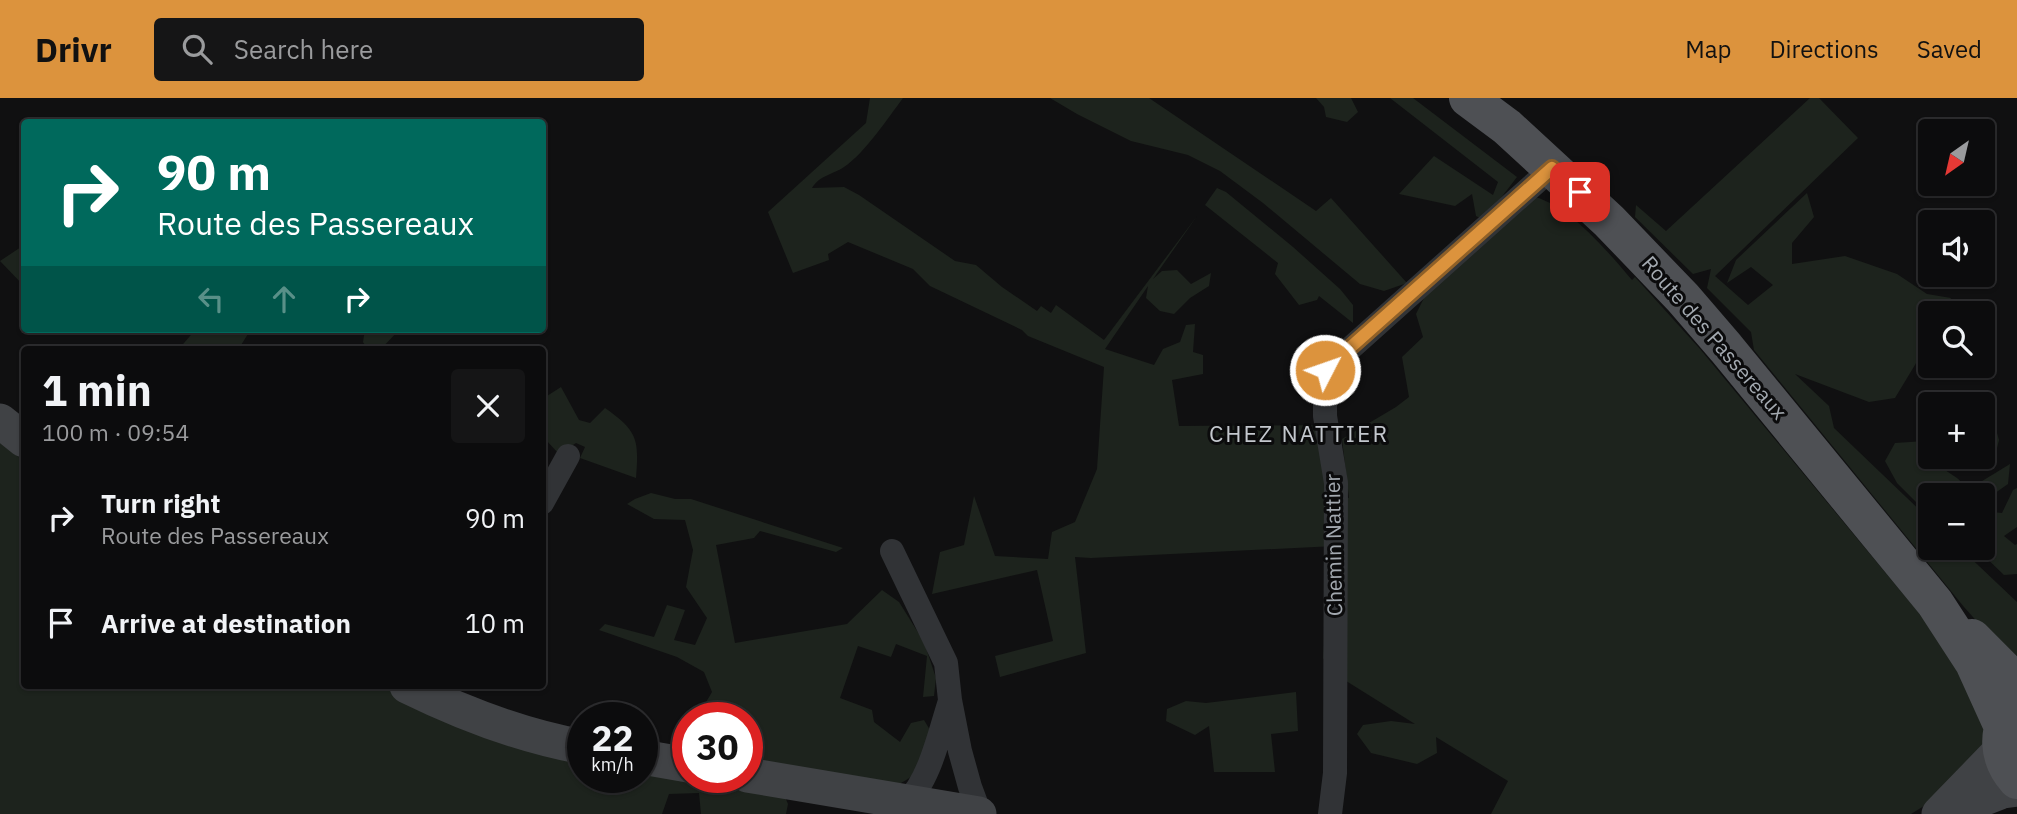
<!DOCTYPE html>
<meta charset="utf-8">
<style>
body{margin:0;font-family:"IBM Plex Sans",sans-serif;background:#151516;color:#f1f3f6;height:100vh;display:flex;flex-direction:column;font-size:26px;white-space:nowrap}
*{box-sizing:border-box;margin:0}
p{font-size:23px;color:#9a9b9d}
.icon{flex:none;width:38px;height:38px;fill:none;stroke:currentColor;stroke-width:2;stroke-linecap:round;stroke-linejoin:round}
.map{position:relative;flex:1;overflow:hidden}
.sheet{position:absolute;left:21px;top:248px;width:525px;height:343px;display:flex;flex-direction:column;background:#0c0c0d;border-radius:7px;box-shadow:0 2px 5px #0004,0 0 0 2px #2c2c2e}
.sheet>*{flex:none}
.guide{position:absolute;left:21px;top:21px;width:525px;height:214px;border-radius:7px;box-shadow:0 2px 5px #0004,0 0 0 2px #2c2c2e;background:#00695c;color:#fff;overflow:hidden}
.needle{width:46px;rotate:214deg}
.buttons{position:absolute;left:1918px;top:21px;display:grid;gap:14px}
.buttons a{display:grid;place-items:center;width:77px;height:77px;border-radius:7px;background:#0c0c0d;box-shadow:0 2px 5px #0004,0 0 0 2px #2c2c2e;font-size:35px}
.speed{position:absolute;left:567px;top:604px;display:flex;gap:14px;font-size:35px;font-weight:700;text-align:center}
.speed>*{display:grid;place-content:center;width:91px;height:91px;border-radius:50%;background:#0c0c0d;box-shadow:0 2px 5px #0004,0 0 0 2px #2c2c2e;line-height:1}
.speed small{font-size:18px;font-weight:400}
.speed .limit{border:10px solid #d22;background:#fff;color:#111}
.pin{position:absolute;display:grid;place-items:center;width:60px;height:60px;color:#fff;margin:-30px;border-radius:14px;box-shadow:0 4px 10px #0006}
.me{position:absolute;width:77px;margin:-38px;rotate:49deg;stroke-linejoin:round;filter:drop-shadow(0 0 5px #0008)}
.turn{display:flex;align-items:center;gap:24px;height:147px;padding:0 21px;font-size:32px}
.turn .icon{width:91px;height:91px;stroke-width:2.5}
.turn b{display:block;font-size:49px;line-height:60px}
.lanes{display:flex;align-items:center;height:66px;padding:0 21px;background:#0003;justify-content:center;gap:35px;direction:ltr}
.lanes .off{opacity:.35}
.round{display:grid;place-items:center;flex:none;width:74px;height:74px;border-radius:7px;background:#151516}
.summary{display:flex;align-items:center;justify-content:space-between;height:119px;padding:0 21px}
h1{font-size:42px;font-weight:800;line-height:52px}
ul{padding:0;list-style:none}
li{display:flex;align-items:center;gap:21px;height:105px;padding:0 21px}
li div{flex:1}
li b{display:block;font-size:26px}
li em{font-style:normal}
header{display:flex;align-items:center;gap:42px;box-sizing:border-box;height:98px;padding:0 35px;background:#dc933d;color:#111}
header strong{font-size:33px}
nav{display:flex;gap:38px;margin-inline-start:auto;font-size:24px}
.search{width:490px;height:63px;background:#151516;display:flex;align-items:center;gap:18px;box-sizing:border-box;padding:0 24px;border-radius:7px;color:#9a9b9d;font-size:26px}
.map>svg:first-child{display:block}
.green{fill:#1d231d}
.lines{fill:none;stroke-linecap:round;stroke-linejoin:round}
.street{stroke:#313336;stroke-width:24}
.secondary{stroke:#404245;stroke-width:35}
.primary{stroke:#4e5054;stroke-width:38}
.route-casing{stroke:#8f6028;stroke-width:18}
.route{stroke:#dc933d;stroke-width:12}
.labels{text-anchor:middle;stroke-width:6;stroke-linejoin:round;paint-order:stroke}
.street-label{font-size:21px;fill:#a3a9b0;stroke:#0b0b0c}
.neighbourhood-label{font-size:23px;letter-spacing:2px;fill:#c3c7cd;stroke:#0b0b0c}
</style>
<header>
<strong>Drivr</strong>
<div class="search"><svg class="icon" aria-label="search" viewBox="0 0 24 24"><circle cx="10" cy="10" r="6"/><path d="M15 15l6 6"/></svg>Search here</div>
<nav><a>Map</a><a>Directions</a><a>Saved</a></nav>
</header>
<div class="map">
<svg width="2017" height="716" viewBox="0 0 2017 716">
<rect width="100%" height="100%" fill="#101011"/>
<path class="green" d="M870,0H903C888,20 865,55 844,69C832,77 820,77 812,90L844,89L859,97L955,163L976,167L1002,189L1037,213L1041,208L1051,215L1056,207L1104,242L1197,118L1153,181L1162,173L1177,172L1191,186L1211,175L1209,188L1190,200L1174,216L1160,213L1146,200L1148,188L1105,251L1154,267L1163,251L1180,244L1186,227L1195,226L1193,254L1203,257V276L1172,282L1179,328L1326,327L1336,394L1349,400L1342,341L1396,309L1409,299L1402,259L1423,239L1416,216L1427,194L1535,99C1571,109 1608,154 1632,182L1635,179L1700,251L1933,532L1992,627L1978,662L1932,703L1911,716H1491L1508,683L1436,639L1437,655L1417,666L1371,655L1357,636L1363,627L1391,623L1415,626L1335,576L1323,560L1329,481L1335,448L1091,460L1075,459L1086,555L1000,579L995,558L1053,543L1037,472L932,496L940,454L964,447L974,398L995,458L1048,461L1052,434L1075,424L1097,371L1104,269L1028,238L1022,232L930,188L913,171L848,144L828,156L829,162L793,175L768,114L866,25Z
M1050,0H1149L1316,113L1331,100L1407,185L1384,193L1360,186L1263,105L1220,73L1188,57L1131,43L1077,16Z
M1316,0H1351L1358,14L1347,24L1326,19L1324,9Z
M1390,0H1413L1517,79L1484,122L1476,118L1472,96L1455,108L1399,96L1434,58L1493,97L1498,84Z
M1810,0H1819L1858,40L1715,178L1748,207L1773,187L1751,169L1727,185L1736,162L1807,95L1814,119L1792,145V166L1845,158L1897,176L1927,196L1951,200L1944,215H1930V242L1895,300L1869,304L1795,276L1829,308L1834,330L1930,422V450H1960L2017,504V566L2012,563L1964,509L1754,252L1751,234L1707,190L1711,171L1693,176L1635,119L1636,107L1666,133Z
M1217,90L1226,94L1293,149L1340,191L1353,207V225L1319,198L1317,202L1299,207L1275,176L1278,165L1205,107Z
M21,149H24V188L0,163Z
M196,231H251L238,252H178Z
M365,231H400L380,252H368L363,244Z
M561,289L579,322L590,325L605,310C638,333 639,342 636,380L580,360L585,349L576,345L559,356L545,341L547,298Z
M1983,319L1994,324L1999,342L1996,354L1980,363L1971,359H1983Z
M1925,343L1933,364L1957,380L1969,391L2010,366L2008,386L1988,400L1983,413L2002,415L2013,392L2017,390V429L2004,438L2015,447L2017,446V476L2004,477L1976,450H1983V397H1930V418L1897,385L1885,363L1895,345Z
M0,345L24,363V588H386L405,597L583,658V679H642V666L705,680L717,679L782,692L788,706L786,716H701L699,695L669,696L662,716H0Z
M651,395L675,401H691L843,450L836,454L760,433L754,440L716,447L735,545L847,526L882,492L899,504L924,544L936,580L934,598L923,599L927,558L896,546L891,559L858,548L840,600L872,612L874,624L900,644L911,625L924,622L930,632C924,658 923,677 896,687L747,661V620L704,619L702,611L712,594L704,574L677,559L599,532L605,526L654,539L667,507L685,512L674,542L695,547L707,520L686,489L693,452L685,422L654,421L627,406L635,401Z
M1296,594L1298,633L1271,636L1275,674H1214L1209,628L1195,637L1166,623L1167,611L1186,603L1206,605Z"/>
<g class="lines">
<path class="street" d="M542,405L568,358
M892,453L946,565L950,602L960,653L970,689L980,716
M906,704C930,683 940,633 950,603
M1330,716L1335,675L1336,385L1325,318V273L1552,70"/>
<path class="secondary" d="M0,323L24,342
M407,588C462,615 522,638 583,649
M642,659L688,667
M747,677L979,716
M1948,714L2003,693L2017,691
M1939,716L2001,652"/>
<path class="primary" d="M1468,0L1507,29L1609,123L1683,200L1726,250L1935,505L1974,565L2003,629
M1972,540L2006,574L2017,582
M2017,609C1994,630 1998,661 2017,682"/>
</g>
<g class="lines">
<g class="route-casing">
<path id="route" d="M1325,272L1552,70L1580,94"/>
</g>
<use href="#route" class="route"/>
</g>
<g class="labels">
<g class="street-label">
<text transform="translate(1714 240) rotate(49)" y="7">Route des Passereaux</text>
<text transform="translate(1334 447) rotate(-91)" y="7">Chemin Nattier</text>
</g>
<g class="neighbourhood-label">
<text x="1299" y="344">CHEZ NATTIER</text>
</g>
</g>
</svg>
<div class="buttons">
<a><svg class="needle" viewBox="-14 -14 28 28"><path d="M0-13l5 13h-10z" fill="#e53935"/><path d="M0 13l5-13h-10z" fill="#9a9b9d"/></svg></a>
<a><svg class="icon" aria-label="sound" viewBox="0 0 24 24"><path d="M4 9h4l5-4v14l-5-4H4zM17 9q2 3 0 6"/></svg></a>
<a><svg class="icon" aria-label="search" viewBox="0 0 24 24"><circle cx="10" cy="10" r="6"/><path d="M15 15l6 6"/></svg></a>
<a>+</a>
<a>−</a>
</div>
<div class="speed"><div>22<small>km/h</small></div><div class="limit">30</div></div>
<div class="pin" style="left:1580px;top:94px;background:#d93025"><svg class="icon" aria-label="arrive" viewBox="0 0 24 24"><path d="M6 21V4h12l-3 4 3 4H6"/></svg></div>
<svg class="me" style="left:1325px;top:272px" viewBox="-20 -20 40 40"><circle r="17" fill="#dc933d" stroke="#fff" stroke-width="3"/><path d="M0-11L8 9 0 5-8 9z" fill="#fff"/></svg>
<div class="guide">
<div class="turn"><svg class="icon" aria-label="right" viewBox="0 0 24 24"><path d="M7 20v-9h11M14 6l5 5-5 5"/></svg><div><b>90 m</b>Route des Passereaux</div></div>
<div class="lanes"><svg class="icon off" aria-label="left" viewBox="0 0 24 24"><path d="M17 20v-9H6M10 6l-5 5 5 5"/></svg><svg class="icon off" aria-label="ahead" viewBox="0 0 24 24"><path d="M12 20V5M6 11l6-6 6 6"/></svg><svg class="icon" aria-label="right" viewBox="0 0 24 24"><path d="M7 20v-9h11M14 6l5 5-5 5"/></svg></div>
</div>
<section class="sheet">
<div class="summary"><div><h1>1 min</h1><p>100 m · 09:54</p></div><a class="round"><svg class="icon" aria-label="close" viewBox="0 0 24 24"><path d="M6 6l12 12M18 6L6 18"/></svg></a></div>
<ul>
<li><svg class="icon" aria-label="right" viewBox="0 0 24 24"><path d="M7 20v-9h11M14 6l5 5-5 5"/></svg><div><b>Turn right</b><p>Route des Passereaux</p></div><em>90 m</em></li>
<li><svg class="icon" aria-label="arrive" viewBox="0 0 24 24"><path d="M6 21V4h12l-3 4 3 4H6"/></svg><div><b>Arrive at destination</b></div><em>10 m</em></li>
</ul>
</section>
</div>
